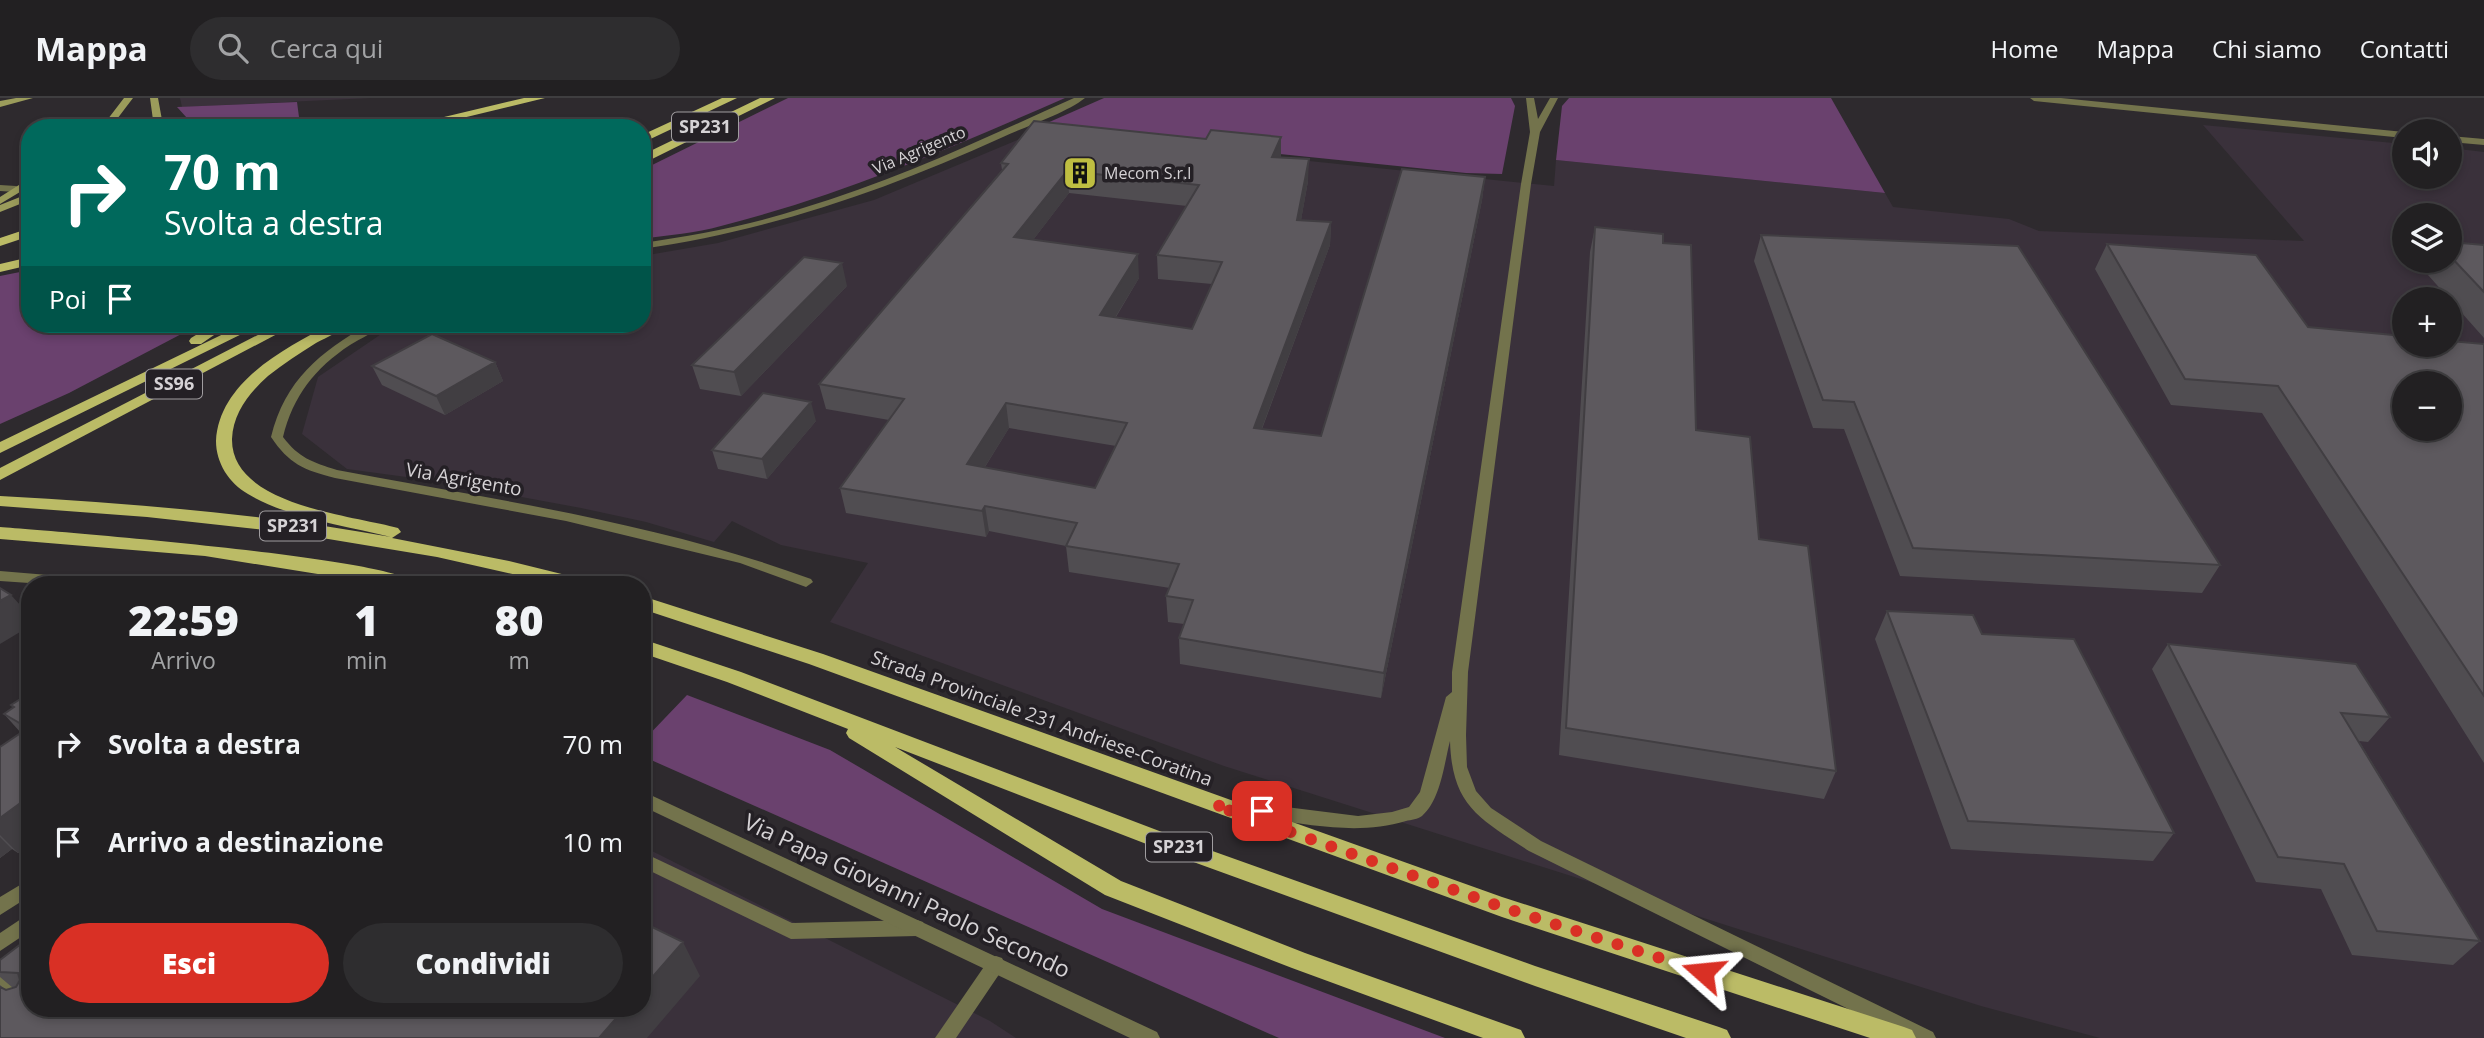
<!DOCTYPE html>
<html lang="it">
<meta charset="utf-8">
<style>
body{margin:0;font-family:"Open Sans",sans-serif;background:#2e2d2f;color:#f1f3f6;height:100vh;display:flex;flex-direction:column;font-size:26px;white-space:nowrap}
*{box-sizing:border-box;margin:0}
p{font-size:23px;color:#a2a3a5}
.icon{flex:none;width:38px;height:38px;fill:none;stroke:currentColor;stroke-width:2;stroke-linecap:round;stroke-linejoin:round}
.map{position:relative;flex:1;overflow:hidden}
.panel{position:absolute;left:21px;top:478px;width:630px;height:441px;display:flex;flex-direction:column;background:#222022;border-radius:28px;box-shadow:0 4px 10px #0003,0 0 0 2px #3f3e40}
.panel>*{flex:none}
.hud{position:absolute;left:21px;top:21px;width:630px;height:214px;border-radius:28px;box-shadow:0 4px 10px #0003,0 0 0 2px #3f3e40;background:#00695c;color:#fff;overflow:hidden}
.tools{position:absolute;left:2392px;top:21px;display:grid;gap:14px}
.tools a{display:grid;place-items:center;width:70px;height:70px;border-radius:50%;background:#222022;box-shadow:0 4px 10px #0003,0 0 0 2px #3f3e40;font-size:35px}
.pin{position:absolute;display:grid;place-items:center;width:60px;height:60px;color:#fff;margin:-30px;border-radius:14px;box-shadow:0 4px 10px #0006}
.me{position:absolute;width:77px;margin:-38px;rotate:288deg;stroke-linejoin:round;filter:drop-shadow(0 0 5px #0008)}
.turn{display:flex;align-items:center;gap:24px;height:147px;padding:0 28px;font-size:32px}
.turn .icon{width:91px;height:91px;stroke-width:2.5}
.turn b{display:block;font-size:49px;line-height:60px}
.then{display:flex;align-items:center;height:66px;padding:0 28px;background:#0003;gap:14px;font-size:26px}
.eta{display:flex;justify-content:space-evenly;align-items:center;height:119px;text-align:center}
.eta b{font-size:42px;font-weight:800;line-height:49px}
.action{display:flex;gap:14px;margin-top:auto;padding:14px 28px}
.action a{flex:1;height:80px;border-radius:42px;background:#d93025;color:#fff;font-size:28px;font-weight:800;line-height:80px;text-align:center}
.action a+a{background:#2e2d2f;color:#f1f3f6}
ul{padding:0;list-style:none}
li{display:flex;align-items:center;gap:21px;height:98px;padding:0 28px}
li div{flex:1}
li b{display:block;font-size:26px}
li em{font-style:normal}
header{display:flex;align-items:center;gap:42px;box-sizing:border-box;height:98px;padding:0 35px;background:#222022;border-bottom:2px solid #3f3e40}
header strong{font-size:33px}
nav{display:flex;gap:38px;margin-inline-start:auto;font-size:24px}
.search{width:490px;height:63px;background:#2e2d2f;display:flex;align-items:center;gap:18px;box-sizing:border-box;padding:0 24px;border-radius:38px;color:#a2a3a5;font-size:26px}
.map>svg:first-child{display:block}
.built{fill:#3a313b;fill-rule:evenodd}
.green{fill:#6a416e}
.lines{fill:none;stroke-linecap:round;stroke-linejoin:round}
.lane{fill:#73734c;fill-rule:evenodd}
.street{fill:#73734c;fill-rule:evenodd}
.secondary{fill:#9b9c5b;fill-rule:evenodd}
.primary{fill:#bb6;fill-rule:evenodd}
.wall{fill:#504d51;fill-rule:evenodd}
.shaded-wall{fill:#413e42}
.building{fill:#5d595e;stroke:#413e42;stroke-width:2;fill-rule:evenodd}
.route{stroke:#d93025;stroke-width:12;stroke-dasharray:0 21.6}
.labels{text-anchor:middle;stroke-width:7;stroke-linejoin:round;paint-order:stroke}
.far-street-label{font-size:16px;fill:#d5d2d5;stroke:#242025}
.far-poi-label{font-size:16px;fill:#d5d2d5;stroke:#242025;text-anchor:start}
.shield{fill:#242025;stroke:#a09da0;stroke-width:2}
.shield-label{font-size:18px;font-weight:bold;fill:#d5d2d5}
.street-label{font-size:19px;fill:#d5d2d5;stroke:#242025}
.near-street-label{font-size:23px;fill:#d5d2d5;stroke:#242025}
</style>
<header>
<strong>Mappa</strong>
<div class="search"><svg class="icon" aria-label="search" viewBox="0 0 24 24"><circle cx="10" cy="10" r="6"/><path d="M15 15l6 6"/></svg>Cerca qui</div>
<nav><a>Home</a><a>Mappa</a><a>Chi siamo</a><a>Contatti</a></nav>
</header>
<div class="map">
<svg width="2484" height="940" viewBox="0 0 2484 940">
<rect width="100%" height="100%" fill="#2e2a2e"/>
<path class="built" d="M180,0H371L182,9Z
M2203,27L2404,46V79H2450V50L2484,54V940H2100L1981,908L1224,668L830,524L868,465L781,447L732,423L714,444L646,424L581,410L436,383L347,371L302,336L318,279L396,226H642V158L718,145L874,102L1034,35L1554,88L1556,62L1885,95L1893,109L2009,121L2039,133L2304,143ZM2404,117H2450V163H2404ZM2404,201H2450V247H2404ZM2404,285H2450V331H2404Z
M642,748L990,923L1016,940H0L30,910H642Z"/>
<path class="green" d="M788,0H1065C953,49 840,98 721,128C696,135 668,137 642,141V72Z
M1104,0H1511L1515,8L1502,76L1466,75L1053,33L1038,29Z
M1569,0H1831L1885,95L1556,62L1562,8Z
M297,4L299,19L355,29L391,26L372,30H206L187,20L177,9Z
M30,172V226H194L189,232L69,295L0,326V178Z
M687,597L830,652L1102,811L1445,940H1279L642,658V644Z"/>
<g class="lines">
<path class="lane" d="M0,87L16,88L21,91L16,94L0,93Z
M642,754L792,825L917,822L923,824L926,830L923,836L917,838L791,841L642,769Z
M996,858L1002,860L1005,866L1002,872L956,940H935L990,860Z
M0,874L30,892V910H34L30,912L0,892Z"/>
<path class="street" d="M1074,0H1085C1066,15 1027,28 1003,39C884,93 772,132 642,151V145C697,137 751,127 803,110C897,82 985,40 1074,0Z
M1526,0H1534L1538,21L1550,0H1558L1540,34L1531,86L1468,574L1466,637L1467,669L1476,693L1491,710L1541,743L1933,934L1936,940H1907L1529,753C1479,720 1452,708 1450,643C1444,666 1441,701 1422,718C1418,721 1411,722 1406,723C1354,739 1298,724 1245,718L1239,716L1237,711L1239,706L1245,704L1358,718L1392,714L1409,709L1420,694L1446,599L1452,594V574L1521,86L1530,34Z
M2030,0H2061L2404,34V40L2034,3Z
M2450,38L2484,41V47L2450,44Z
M369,226H383C374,235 361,240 350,247C315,270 293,298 283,339C299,360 312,364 337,372C496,402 659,425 811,481L813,484L806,489L740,465L566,423L335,380C304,372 289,366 271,339C285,282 320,254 369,226Z
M0,473L96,481L103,486H44L0,483Z
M642,693L1157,934L1160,940H1130L642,708Z
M30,781V798L0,817V799Z
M30,815V833L0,853V835Z"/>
<path class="secondary" d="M16,0H33L0,9V3Z
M124,0H133L114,25L132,20L153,22L150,0H158L162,22L166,23L171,30L132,26L118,30H101Z
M30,80V88L0,106V99Z
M30,95V102L0,114V107Z"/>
<path class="primary" d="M524,0H545L421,30H398Z
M722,0H737L642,45V37Z
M760,0H775L642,66V57Z
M30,130V138L0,148V140Z
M30,159V167L0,174V166Z
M214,226H230L201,246H191L189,243L191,240Z
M244,226H262L0,355V344Z
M279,226H296L0,382V370Z
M331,226H348C340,234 327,239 316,245C300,255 283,266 268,278C249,295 233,315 232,341C231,407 350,417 398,430L401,434L392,440L509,463L586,482L589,486H557L437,459L292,435L147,419L0,408V398C131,405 262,416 391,439C344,427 290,421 248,396C229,385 216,365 216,343C219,284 285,250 331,226Z
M0,429C51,433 399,460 416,486H380L205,458L0,441Z
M642,498L823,556L1502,799L1904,929L1912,932L1916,940H1870L1502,819L809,566L642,511Z
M642,541L741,574L1204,750L1535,868L1719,929L1727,932L1731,940H1686L1535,888L1188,762L895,649L1121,783L1305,855L1521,932L1525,940H1483L1292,870L1105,797L849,640L846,635L848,631L727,584L642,555Z"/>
</g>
<path class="wall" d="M1281,59L1308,83L1301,122L1331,124L1330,147L1262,331L1321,338L1485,79L1482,102L1381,600L1180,566L1179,540L1184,526L1168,524L1166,498L1170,490L1069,474L1066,448L989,433L986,439L846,415L840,390L889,322L826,311L819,286L1002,72L1001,65ZM1069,95L1187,108L1157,157L1158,181L1212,186L1192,231L1116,219L1139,180L1033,142ZM1009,330L1116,348L1095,390L985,369Z
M1595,129L1663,145L1696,332L1759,441L1836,673L1824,701L1559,657L1590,154Z
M1761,137L2220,467L2202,495L1900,478L1844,331L1813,330L1754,163Z
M2450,144L2484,147V240L2420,168L2424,163H2450Z
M2107,146L2308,229L2484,246V665L2262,315L2171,307L2095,171Z
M847,188L741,298L700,291L692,267Z
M495,264L503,283L445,317L382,287L372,268Z
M816,323L767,381L718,371L712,352Z
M1887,513L1982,536L2174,735L2153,763L1951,751L1875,541Z
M2168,546L2390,619L2368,644L2359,643L2480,843L2453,867L2352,857L2321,791L2256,784L2152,571Z
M30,595V746L18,755L12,751L0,760V649L21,635L4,616L13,610L11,607Z
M0,862L700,878L0,940V887L6,892L13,890L0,879Z"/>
<path class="shaded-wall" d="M1281,39V61L1272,59Z
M1309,61L1308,83L1297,145V122Z
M1067,73L1069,95L1017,163L1014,139Z
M1485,79L1482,102L1381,600L1384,575Z
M1331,124L1330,147L1253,354L1254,330Z
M1138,156L1139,180L1102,241L1100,217Z
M842,165L847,188L741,298L734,274Z
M495,264L503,283L445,317L436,298Z
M811,304L816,323L767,381L762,361Z
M1006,305L1009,330L971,391L967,366Z
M985,408L989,433L986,439L982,413Z
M11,497L30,518V528L0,546V503Z
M30,698V746L18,755L0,737V720Z
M0,739L12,751L0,760Z
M683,844L700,878L647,940H599L625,910H642V891Z"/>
<path class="building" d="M1034,23L1206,41L1211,32L1281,39L1272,59L1309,61L1297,122L1331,124L1254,330L1321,338L1402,71L1485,79L1384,575L1179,540L1193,502L1166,498L1179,466L1066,448L1077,425L985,408L982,413L840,390L904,301L819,286L1008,66L1001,65ZM1067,73L1199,87L1157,157L1222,164L1192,231L1100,217L1138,156L1014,139ZM1006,305L1127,325L1095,390L967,366Z
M1595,129L1663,136V145L1691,147L1696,332L1750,339L1759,441L1808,448L1836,673L1566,630Z
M1761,137L2018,148L2220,467L1913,450L1854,304L1823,302Z
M2450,144L2484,147V194L2450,158Z
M2107,146L2256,157L2308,229L2404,238V247H2450V243L2484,246V598L2278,288L2185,281ZM2404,285H2450V331H2404Z
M804,159L842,165L734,274L692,267Z
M432,236L495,264L436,298L372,268Z
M763,295L811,304L762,361L712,352Z
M0,490L11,497L0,503Z
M1887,513L1973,517L1982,536L2074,541L2174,735L1968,723Z
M2168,546L2356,566L2390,619L2341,615L2480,843L2377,833L2344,766L2278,759Z
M30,595V698L0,720V649L28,630L4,616L14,609L11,607Z
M642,824L683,844L642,891Z
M30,839V910H625L599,940H0V889L6,892L16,889L20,882L18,875L0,874V862Z"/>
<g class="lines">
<path class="route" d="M1262,713L1214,707L1502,809L1703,874"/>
</g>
<defs>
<g id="building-square" transform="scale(1.75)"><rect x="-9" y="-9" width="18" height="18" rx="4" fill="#bfbe41" stroke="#242025"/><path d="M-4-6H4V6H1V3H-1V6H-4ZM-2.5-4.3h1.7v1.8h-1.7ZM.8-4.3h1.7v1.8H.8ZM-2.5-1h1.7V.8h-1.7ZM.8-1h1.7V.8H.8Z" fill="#111"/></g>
</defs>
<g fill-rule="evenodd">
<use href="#building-square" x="1080" y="75"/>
</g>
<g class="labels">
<g class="far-street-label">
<text transform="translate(919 52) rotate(-23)" y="6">Via Agrigento</text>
</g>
<g class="far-poi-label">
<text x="1104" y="81">Mecom S.r.l</text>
</g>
<g class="shield">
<rect x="672" y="14.5" width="66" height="29" rx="5"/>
<rect x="146" y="271.5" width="56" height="29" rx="5"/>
<rect x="260" y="413.5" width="66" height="29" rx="5"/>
<rect x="1146" y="734.5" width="66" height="29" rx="5"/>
</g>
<g class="shield-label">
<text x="705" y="35">SP231</text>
<text x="174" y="292">SS96</text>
<text x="293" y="434">SP231</text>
<text x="1179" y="755">SP231</text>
</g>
<g class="street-label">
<text transform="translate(464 381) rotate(10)" y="7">Via Agrigento</text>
<text transform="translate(1042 620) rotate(20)" y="7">Strada Provinciale 231 Andriese-Coratina</text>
</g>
<g class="near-street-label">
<text transform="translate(907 798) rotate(25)" y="8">Via Papa Giovanni Paolo Secondo</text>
</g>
</g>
</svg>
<div class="tools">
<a><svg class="icon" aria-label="sound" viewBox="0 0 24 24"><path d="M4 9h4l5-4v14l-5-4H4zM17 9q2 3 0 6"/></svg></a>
<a><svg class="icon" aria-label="layers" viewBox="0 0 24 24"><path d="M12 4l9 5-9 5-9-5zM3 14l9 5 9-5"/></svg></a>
<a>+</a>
<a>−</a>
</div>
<div class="pin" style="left:1262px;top:713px;background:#d93025"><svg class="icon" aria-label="arrive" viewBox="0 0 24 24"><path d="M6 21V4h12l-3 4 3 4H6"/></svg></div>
<svg class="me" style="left:1703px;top:874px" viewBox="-20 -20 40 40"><path d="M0-17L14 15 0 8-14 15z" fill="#d93025" stroke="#fff" stroke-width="4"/></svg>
<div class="hud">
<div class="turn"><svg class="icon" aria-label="right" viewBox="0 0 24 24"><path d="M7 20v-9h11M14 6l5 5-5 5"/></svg><div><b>70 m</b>Svolta a destra</div></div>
<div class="then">Poi<svg class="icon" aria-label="arrive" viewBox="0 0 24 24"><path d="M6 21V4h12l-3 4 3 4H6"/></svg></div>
</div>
<section class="panel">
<div class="eta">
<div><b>22:59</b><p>Arrivo</p></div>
<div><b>1</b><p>min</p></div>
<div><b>80</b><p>m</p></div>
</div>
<ul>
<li><svg class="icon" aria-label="right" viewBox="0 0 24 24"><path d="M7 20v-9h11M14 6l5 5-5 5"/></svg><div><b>Svolta a destra</b></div><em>70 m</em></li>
<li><svg class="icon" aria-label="arrive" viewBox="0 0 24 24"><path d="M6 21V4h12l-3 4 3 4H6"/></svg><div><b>Arrivo a destinazione</b></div><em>10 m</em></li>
</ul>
<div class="action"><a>Esci</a><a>Condividi</a></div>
</section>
</div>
